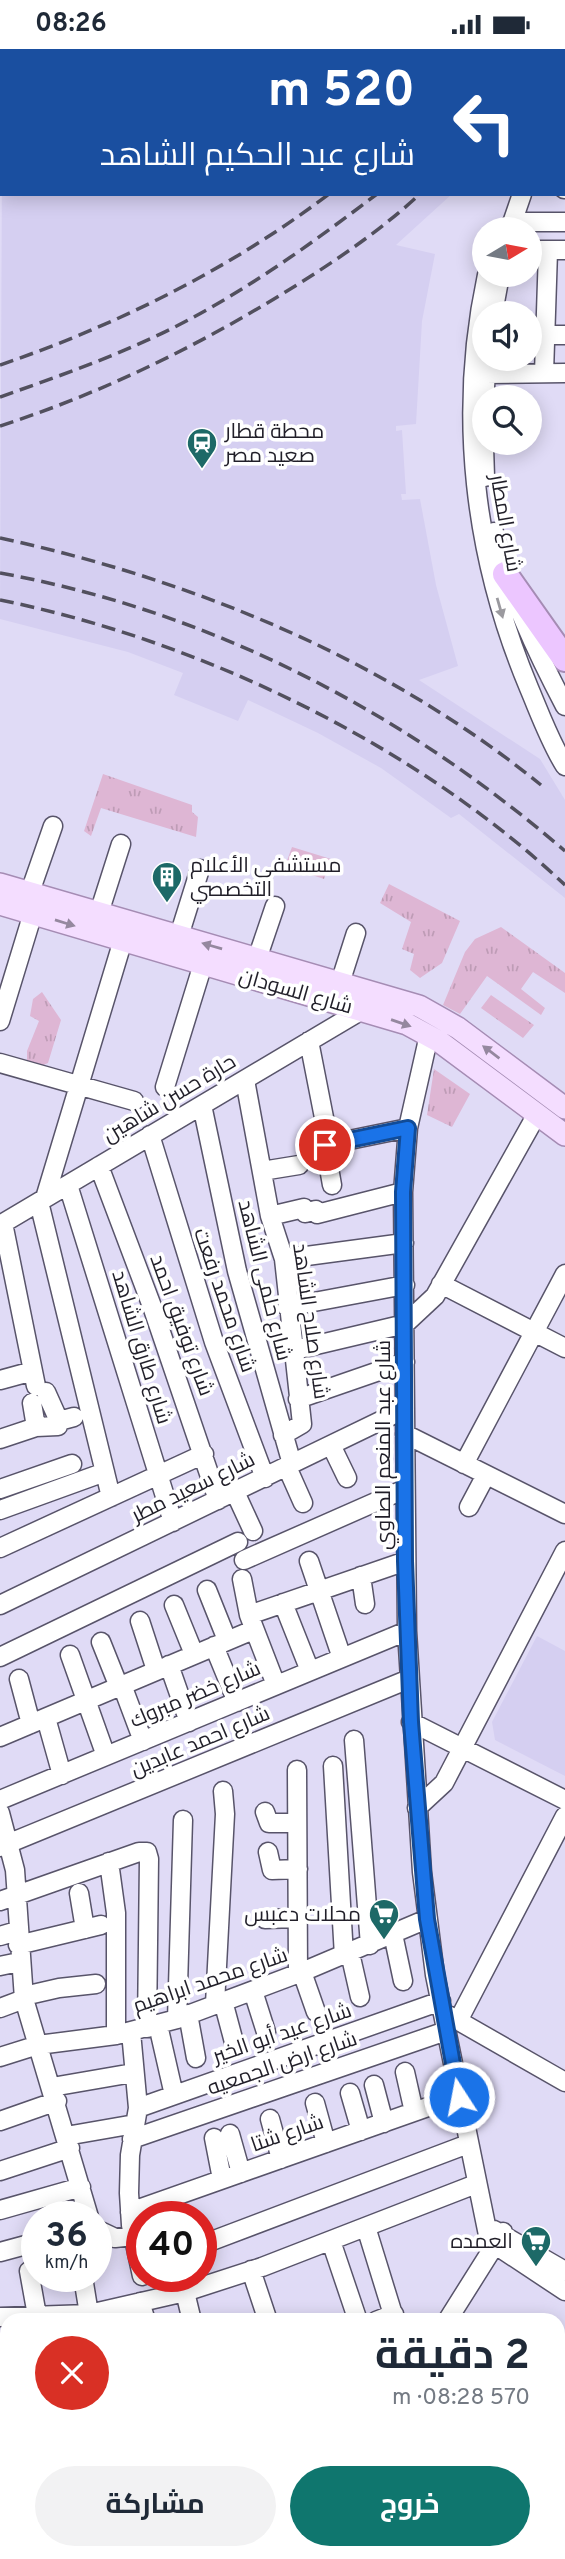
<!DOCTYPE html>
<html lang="ar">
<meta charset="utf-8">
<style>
body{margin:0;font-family:Overpass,Cairo,sans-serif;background:#f2f2f3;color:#1f2937;direction:rtl;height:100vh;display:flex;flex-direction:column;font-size:26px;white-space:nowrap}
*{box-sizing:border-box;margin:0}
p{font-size:23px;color:#747a83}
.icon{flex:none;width:38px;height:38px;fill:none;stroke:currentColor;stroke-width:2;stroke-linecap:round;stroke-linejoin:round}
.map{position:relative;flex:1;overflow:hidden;direction:ltr}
.details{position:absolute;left:0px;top:2264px;width:565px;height:247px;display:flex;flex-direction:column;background:#fff;border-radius:21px 21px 0 0;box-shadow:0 4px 18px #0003;direction:rtl}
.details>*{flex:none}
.guide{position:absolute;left:0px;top:0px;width:565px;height:147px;box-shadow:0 4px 18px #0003;direction:rtl;background:#1a4fa0;color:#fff;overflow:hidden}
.needle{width:46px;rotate:80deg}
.fabs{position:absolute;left:472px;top:168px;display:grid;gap:14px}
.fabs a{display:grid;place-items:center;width:70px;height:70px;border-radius:50%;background:#fff;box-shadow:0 4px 18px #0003;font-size:35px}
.speed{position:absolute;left:21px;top:2152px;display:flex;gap:14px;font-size:35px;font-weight:700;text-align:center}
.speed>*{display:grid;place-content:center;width:91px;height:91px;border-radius:50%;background:#fff;box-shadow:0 4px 18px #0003;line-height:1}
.speed small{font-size:18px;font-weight:400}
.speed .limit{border:10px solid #d22;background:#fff;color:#111}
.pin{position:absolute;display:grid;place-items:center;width:60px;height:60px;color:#fff;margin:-30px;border:4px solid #fff;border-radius:50%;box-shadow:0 2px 7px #0007}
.me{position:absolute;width:77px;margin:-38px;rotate:349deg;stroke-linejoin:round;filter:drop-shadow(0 0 5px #0008)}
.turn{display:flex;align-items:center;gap:24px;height:147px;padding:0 35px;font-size:32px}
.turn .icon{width:91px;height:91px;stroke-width:2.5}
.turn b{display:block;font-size:49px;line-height:60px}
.round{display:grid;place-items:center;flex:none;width:74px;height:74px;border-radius:37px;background:#f2f2f3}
.headline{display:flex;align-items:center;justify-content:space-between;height:119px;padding:0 35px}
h1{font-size:42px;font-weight:700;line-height:52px}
.primary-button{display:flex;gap:14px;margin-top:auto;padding:14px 35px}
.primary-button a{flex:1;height:80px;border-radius:42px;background:#0f766e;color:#fff;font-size:28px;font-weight:700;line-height:80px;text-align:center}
.primary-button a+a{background:#f2f2f3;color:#1f2937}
.status{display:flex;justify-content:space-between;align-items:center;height:49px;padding:0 35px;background:#fff;direction:ltr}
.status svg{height:19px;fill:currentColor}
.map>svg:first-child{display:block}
.built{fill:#d5cff1}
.grass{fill:url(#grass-tufts)}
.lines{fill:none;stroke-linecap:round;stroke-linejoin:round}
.minor-casing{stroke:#58546a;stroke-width:21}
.major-casing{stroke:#a58cb4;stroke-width:24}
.highway-casing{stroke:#a58cb4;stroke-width:28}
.minor{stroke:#fff;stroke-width:18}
.major{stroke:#f4ddff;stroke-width:21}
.highway{stroke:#ecc6ff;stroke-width:24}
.rail{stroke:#52505e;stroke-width:3.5;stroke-dasharray:14 7;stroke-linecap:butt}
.oneway{fill:#9b9a9f}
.oneway2{fill:#95889f}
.route-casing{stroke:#114b97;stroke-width:18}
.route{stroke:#1a73e8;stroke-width:12}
.labels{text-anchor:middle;stroke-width:7;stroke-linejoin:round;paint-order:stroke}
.poi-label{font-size:21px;fill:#211f29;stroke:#fff;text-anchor:start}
.street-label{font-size:21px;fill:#211f29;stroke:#fff}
</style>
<div class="status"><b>08:26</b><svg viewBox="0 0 49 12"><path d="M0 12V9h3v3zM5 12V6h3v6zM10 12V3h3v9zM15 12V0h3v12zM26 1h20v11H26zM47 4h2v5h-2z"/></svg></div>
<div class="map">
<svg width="565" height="2510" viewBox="0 0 565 2510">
<defs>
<pattern id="grass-tufts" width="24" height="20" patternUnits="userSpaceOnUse" patternTransform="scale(1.75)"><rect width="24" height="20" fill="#deb6d4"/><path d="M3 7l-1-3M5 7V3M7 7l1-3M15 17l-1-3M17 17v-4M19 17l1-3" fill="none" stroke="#be9cb6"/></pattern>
</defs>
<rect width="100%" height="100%" fill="#e0dbf6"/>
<path class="built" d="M217,0H565V2H214Z
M2,106V145H452L396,196L435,205L422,272L416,375L396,377V382L402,381L406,445H401L402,451L420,450L436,536L458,617L419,631L540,710L565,751V849L459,765L451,769L381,719L318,684L248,651L238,672L174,646L183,624L128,603L0,570Z
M537,1587L565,1602V1727L495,1691L492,1673Z"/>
<path class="grass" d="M103,725L192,756V763L198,768L196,788L101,759L91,787L84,782Z
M292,798L331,810L324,830L285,817Z
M389,835L460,872L442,914L420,929L410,921L414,905L402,900L411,873L380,854Z
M501,878L565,924V944L533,923L521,940L545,959L541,966L487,927L460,965L443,956L465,903L475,890Z
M42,943L61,971L48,1014L37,1019L27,1013V1002L39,972L30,967L33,950Z
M491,946L534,976L523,989L481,959Z
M434,1020L470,1045L452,1078L427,1066Z"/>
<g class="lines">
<g class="minor-casing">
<path id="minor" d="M84,2L88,0
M564,35L565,33
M0,37L2,36
M564,57L565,54
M564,108H565
M564,140H565
M512,173H565
M510,180L522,145
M530,201H565
M487,226C457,366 474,508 529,639C540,665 550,693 565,717
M493,264L500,226
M530,286H565
M544,324L548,202
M486,325L565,324
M485,428L483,366L487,310
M494,483C509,544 536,602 565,657
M30,843L53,777
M99,864L121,795
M179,887L200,820
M257,910L275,857
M340,934L356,884
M0,972L33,864
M429,986L408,1079L403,1143L407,1582L422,1823L435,1926L488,2186L494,2195L565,2242
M309,992L327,1084L323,1085L332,1136
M0,1014L134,1052
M245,1031L270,1167L284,1210L302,1375L283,1386
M165,1038L203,915
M202,1056L237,1222L292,1415
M150,1086L214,1293L265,1429
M325,1096L408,1079
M99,1117L153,1260L218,1451
M262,1122L299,1116
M68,1136L173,1473
M45,1149L123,891
M39,1153L111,1448
M270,1167L304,1159L305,1164L316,1161L317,1165L403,1143
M3,1174L36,1337
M0,1176L362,961
M284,1210L404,1194
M441,1235L565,1299
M287,1258L405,1236
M295,1301L405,1275L435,1247L537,1065
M0,1331L33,1322
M46,1343L59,1372
M298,1350L405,1313
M32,1354L36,1378
M405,1385L565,1465
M0,1390L36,1378L58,1377L59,1372L74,1368
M331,1396L347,1429
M464,1415L565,1225
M287,1418L303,1454
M0,1440L72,1415
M235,1443L253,1482
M469,1458L486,1426
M0,1461L105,1423
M0,1499L204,1405
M244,1511L405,1440
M309,1512L342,1609
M361,1527L365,1555
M242,1530L249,1566L276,1636
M207,1541L227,1591
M283,1554L310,1622
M0,1556L405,1360
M174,1556L194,1605
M249,1566L406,1512
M140,1572L156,1621
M101,1593L119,1638
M214,1597L237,1653
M70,1606L106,1707
M0,1608L238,1493
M169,1616L189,1673
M19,1630L31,1675
M122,1636L143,1692
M46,1669L62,1726
M411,1673L565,1751
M0,1688L253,1581
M354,1691L370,1896
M333,1717L344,1907
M297,1721L298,1925
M0,1751L407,1582
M417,1759L444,1734L565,1502
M265,1763L269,1774H297
M0,1764L15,1821L24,1950L89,2168
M0,1798L409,1630
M268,1803L272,1821L298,1820
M109,1813L116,1864V1986
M79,1844L85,1880
M0,1852L139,1803H147L149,1810L147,1979
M265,1870L298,1869
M393,1885L403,1932
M0,1887L17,1882
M18,1896L101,1876
M350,1904L360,1948
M0,1917L19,1913
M302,1923L316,1963
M253,1942L266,1983
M24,1947L59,1939L96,1935
M223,1952L235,1997
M215,1955L225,1765L223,1742
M0,1959L24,1950
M188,1965L196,2009
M450,1967L565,2033
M177,1970L183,1771
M458,1972L565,1767
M158,1976L174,2046
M131,1983L138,2059L130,2106L129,2144L131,2176L142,2227
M0,2008L38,1996L116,1986L177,1970L302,1923L427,1870
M405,2023L414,2063
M374,2036L384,2074
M52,2038L133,2024
M350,2044L361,2082
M315,2054L326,2094
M138,2059L441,1952
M270,2070L281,2110
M0,2072L57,2052
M230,2085L241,2124
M66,2087L135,2075
M214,2089L222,2130
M132,2090L446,1982
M0,2122L70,2099
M0,2161L81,2138
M130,2163L459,2047
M366,2178L395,2272
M96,2180L115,2189L133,2187
M494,2181L565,2222
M331,2192L358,2272
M201,2196L468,2095
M0,2203L37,2193
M251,2221L268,2272
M29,2222L38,2272
M83,2228L89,2265
M185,2243L192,2272
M140,2253L146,2272
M0,2268L89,2265L185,2243L262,2218L476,2135
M376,2272L394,2265
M447,2272L503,2183
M0,2334L7,2345
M0,2420L7,2430
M0,2446L7,2441
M176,2504L177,2510
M212,2504L213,2510
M350,2504L352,2510
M458,2510L461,2504"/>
</g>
<g class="major-casing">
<path id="major" d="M0,835L419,957L458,979L565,1059
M0,855L407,975L440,993L565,1086"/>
</g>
<g class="highway-casing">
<path id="highway" d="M149,2L153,0
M199,2L203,0
M0,65H2
M0,89L2,88
M505,525L565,610"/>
</g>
<use href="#minor" class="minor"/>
<use href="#major" class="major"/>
<use href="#highway" class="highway"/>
<path class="rail" d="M58,2L62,0
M294,2L298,0
M315,2L319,0
M339,2L342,0
M363,2L367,0
M385,2L388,0
M408,2L411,0
M423,2L425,0
M438,2L440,0
M489,2L491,0
M518,2L519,0
M536,2L537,0
M0,34L2,33
M0,316C117,276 230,220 329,145
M0,348C45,332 91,316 134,297C221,260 302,202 377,145
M0,377C102,344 196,298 287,242C334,213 380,182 420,145
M0,489C194,531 386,610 541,736
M0,524C210,562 404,663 565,802
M0,551C199,591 417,696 565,836"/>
</g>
<defs><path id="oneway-solid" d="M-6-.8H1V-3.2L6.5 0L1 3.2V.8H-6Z" transform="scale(1.75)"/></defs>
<use class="oneway" href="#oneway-solid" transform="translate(500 559) rotate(74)"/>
<g class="oneway2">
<use href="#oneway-solid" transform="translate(65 874) rotate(17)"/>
<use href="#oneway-solid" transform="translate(212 897) rotate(-164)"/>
<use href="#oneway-solid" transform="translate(401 974) rotate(19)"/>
<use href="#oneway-solid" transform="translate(491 1003) rotate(-143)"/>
</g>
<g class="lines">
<g class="route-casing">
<path id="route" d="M325,1096L408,1079L403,1143L405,1512L411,1673L427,1870L459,2048"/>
</g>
<use href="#route" class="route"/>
</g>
<defs>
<g id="station-pin" transform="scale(1.575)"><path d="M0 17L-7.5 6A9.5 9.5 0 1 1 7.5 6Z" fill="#1d6967" stroke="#fff"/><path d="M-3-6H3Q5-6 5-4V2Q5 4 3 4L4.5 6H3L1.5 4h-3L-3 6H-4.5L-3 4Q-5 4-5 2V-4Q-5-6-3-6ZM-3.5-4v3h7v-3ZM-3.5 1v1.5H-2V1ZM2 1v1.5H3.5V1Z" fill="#fff"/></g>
<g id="building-pin" transform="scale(1.575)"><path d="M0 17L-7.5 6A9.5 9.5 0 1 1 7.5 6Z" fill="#1d6967" stroke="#fff"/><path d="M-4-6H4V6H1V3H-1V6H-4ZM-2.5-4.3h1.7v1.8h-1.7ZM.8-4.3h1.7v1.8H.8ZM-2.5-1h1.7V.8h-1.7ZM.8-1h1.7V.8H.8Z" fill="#fff"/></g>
<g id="supermarket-pin" transform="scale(1.575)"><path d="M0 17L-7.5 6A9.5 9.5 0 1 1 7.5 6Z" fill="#1d6967" stroke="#fff"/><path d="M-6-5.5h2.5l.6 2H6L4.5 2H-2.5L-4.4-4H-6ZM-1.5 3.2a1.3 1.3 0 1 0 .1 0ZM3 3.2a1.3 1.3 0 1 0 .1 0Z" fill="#fff"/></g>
</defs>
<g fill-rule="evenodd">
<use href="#station-pin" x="202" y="394"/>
<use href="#building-pin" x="167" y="828"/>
<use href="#supermarket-pin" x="384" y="1865"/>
<use href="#supermarket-pin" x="536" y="2192"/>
</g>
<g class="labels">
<g class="poi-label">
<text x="225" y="389">محطة قطار<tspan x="225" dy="24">صعيد مصر</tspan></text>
<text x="190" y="823">مستشفي الأعلام<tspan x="190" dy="24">التخصصي</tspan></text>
<text x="361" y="1872" text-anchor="end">محلات دعبس</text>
<text x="513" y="2199" text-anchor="end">العمده</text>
</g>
<g class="street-label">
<text transform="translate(506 474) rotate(80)" y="7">شارع المطار</text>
<text transform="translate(296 942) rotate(16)" y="7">شارع السودان</text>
<text transform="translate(169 1049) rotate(-31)" y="7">حارة حسن شاهين</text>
<text transform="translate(265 1231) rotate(76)" y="7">شارع حلمى الشاهد</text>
<text transform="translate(225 1251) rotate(71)" y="7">شارع محمد رفعت</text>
<text transform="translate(311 1272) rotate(82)" y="7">شارع صلاح الشاهد</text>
<text transform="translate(182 1276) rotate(70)" y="7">شارع توفيق احمد</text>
<text transform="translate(142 1298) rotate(73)" y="7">شارع طارق الشاهد</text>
<text transform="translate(383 1396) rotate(-90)" y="7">شارع عبد المنعم الصاوي</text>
<text transform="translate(193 1438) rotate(-26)" y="7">شارع سعيد مطر</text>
<text transform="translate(195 1645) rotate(-23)" y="7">شارع خضر مبروك</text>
<text transform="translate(200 1692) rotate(-23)" y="7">شارع احمد عابدين</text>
<text transform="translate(210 1931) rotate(-19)" y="7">شارع محمد ابراهيم</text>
<text transform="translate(282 1984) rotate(-19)" y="7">شارع عيد أبو الخير</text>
<text transform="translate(282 2014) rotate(-19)" y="7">شارع ارض الجمعيه</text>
<text transform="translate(287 2084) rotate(-19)" y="7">شارع شتا</text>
</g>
</g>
</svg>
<div class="fabs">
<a><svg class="needle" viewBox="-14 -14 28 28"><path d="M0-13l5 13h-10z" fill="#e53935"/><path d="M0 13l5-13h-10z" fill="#747a83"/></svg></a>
<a><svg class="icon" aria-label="sound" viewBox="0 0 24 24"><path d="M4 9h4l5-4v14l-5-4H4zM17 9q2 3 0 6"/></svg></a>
<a><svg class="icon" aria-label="search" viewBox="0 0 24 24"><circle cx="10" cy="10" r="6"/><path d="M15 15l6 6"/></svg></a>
</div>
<div class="speed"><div>36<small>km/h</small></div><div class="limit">40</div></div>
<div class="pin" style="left:325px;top:1096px;background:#d93025"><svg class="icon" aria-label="arrive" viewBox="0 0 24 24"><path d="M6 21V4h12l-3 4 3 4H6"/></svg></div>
<svg class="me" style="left:459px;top:2048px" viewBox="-20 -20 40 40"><circle r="17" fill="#1a73e8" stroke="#fff" stroke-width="3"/><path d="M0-11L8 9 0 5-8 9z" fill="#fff"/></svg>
<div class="guide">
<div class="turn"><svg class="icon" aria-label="left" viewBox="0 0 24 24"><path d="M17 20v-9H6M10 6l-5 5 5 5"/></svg><div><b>520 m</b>شارع عبد الحكيم الشاهد</div></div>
</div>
<section class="details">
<div class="headline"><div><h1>2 دقيقة</h1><p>570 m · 08:28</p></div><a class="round" style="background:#d93025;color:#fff"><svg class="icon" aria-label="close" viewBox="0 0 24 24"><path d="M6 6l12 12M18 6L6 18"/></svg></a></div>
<div class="primary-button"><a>خروج</a><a>مشاركة</a></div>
</section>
</div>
